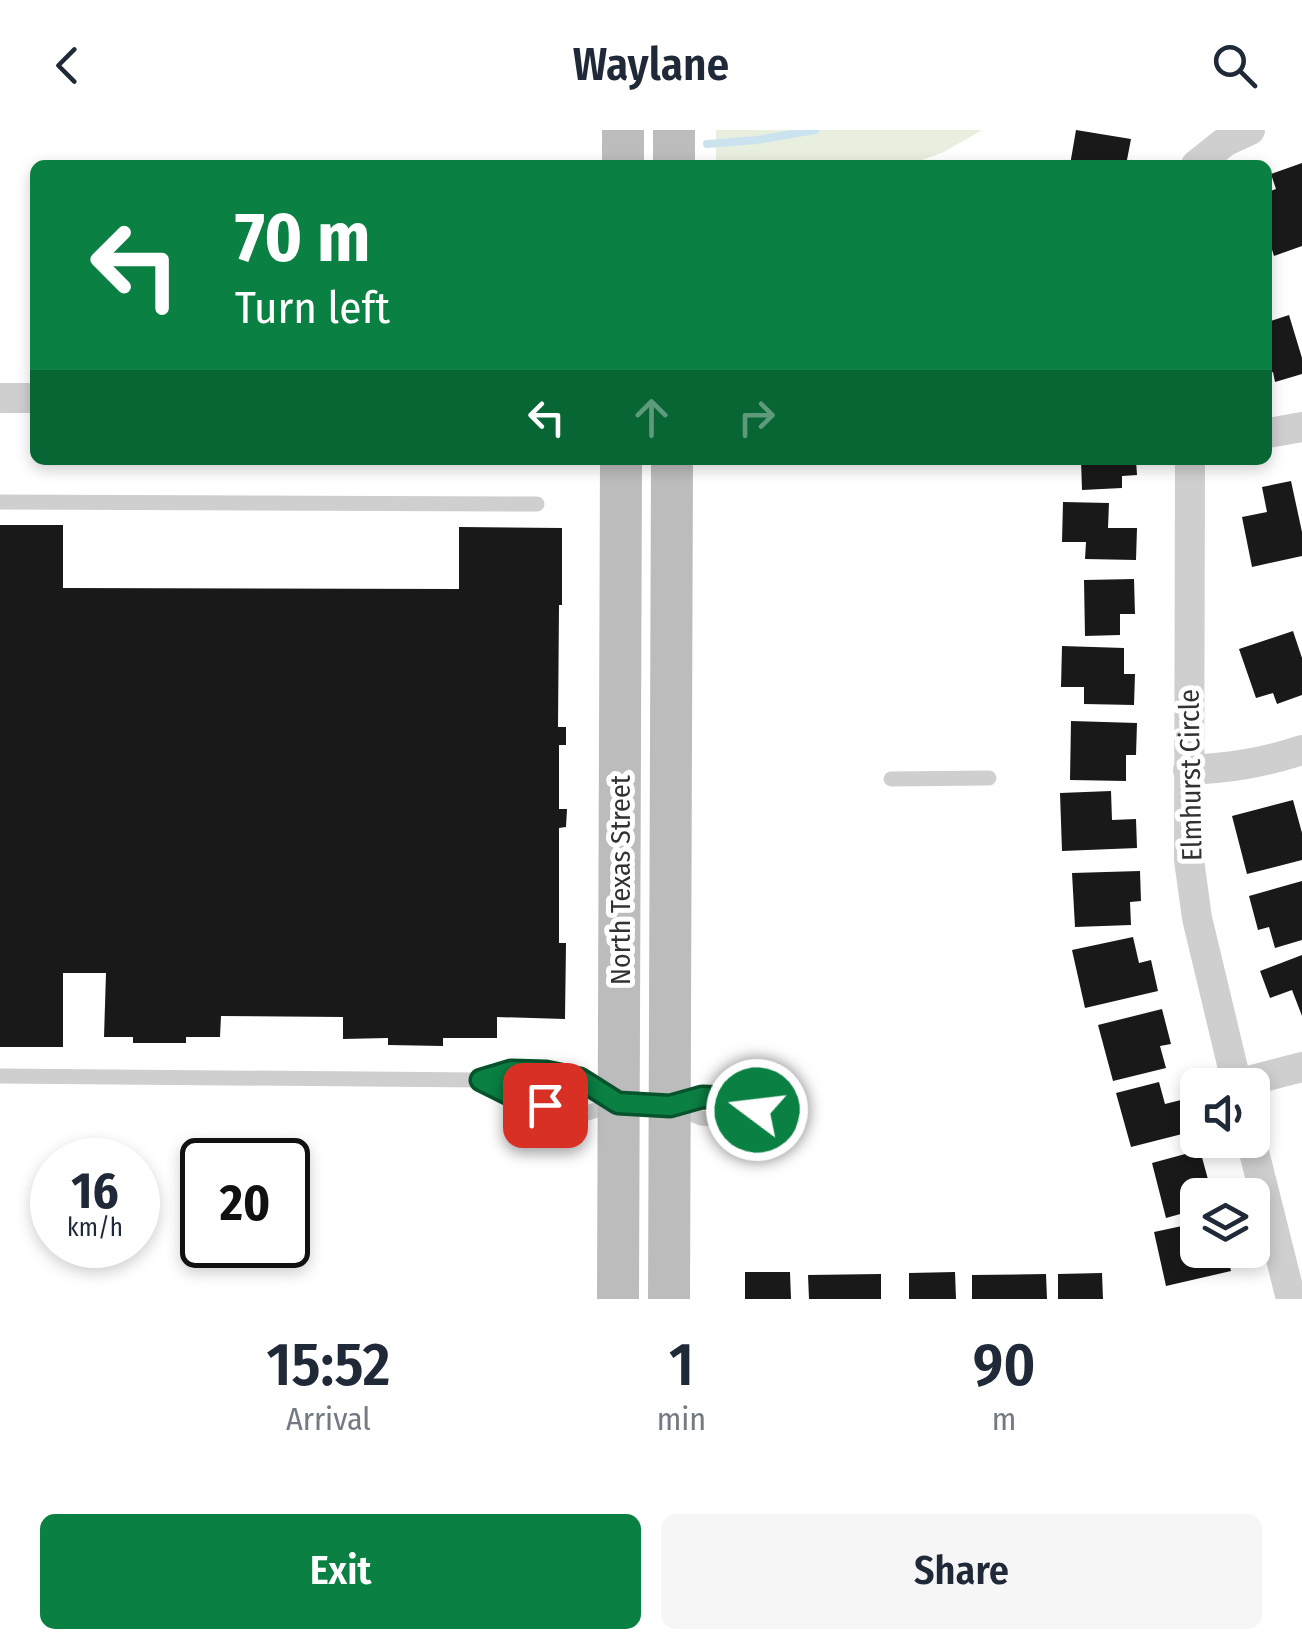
<!DOCTYPE html>
<style>
body{margin:0;font-family:"Fira Sans Condensed",sans-serif;background:#f6f6f7;color:#1f2937;height:100vh;display:flex;flex-direction:column;font-size:38px;white-space:nowrap}
*{box-sizing:border-box;margin:0}
p{font-size:32px;color:#747a83}
.icon{flex:none;width:55px;height:55px;fill:none;stroke:currentColor;stroke-width:2;stroke-linecap:round;stroke-linejoin:round}
.map{position:relative;height:1169px;overflow:hidden}
.panel{display:flex;flex-direction:column;background:#fff;flex:1}
.panel>*{flex:none}
.guide{position:absolute;left:30px;top:30px;width:1242px;height:305px;border-radius:15px;box-shadow:0 5px 15px #0003;background:#0b8043;color:#fff;overflow:hidden}
.buttons{position:absolute;left:1180px;top:938px;display:grid;gap:20px}
.buttons a{display:grid;place-items:center;width:90px;height:90px;border-radius:15px;background:#fff;box-shadow:0 5px 15px #0003;font-size:50px}
.speed{position:absolute;left:30px;top:1008px;display:flex;gap:20px;font-size:50px;font-weight:700;text-align:center}
.speed>*{display:grid;place-content:center;width:130px;height:130px;border-radius:50%;background:#fff;box-shadow:0 5px 15px #0003;line-height:1}
.speed small{font-size:25px;font-weight:400}
.speed .limit{border:5px solid #111;border-radius:15px;background:#fff;color:#111}
.pin{position:absolute;display:grid;place-items:center;width:85px;height:85px;color:#fff;margin:-42px;border-radius:20px;box-shadow:0 5px 15px #0006}
.me{position:absolute;width:110px;margin:-55px;rotate:285deg;stroke-linejoin:round;filter:drop-shadow(0 0 8px #0008)}
.turn{display:flex;align-items:center;gap:35px;height:210px;padding:0 40px;font-size:45px}
.turn .icon{width:130px;height:130px;stroke-width:2.5}
.turn b{display:block;font-size:70px;line-height:85px}
.lanes{display:flex;align-items:center;height:95px;padding:0 40px;background:#0003;justify-content:center;gap:50px;direction:ltr}
.lanes .off{opacity:.35}
.eta{display:flex;justify-content:space-evenly;align-items:center;height:170px;text-align:center}
.eta b{font-size:60px;font-weight:600;line-height:70px}
.cta{display:flex;gap:20px;margin-top:auto;padding:20px 40px}
.cta a{flex:1;height:115px;border-radius:15px;background:#0b8043;color:#fff;font-size:40px;font-weight:600;line-height:115px;text-align:center}
.cta a+a{background:#f6f6f7;color:#1f2937}
header{display:flex;justify-content:space-between;align-items:center;height:130px;padding:0 40px;background:#fff;font-size:45px;font-weight:600}
.map>svg:first-child{display:block}
.green{fill:#e8efdf}
.lines{fill:none;stroke-linecap:round;stroke-linejoin:round}
.stream{stroke:#cbe3ef;stroke-width:8}
.building{fill:#191919}
.lane{stroke:#cfcfcf;stroke-width:15}
.street{stroke:#cfcfcf;stroke-width:30}
.secondary{stroke:#bcbcbc;stroke-width:42}
.route-casing{stroke:#07532c;stroke-width:25}
.route{stroke:#0b8043;stroke-width:18}
.labels{text-anchor:middle;stroke-width:10;stroke-linejoin:round;paint-order:stroke}
.street-label{font-size:28px;fill:#323232;stroke:#fff}
</style>
<header><svg class="icon" aria-label="back" viewBox="0 0 24 24"><path d="M15 5l-7 7 7 7"/></svg>Waylane<svg class="icon" aria-label="search" viewBox="0 0 24 24"><circle cx="10" cy="10" r="6"/><path d="M15 15l6 6"/></svg></header>
<div class="map">
<svg width="1302" height="1169" viewBox="0 0 1302 1169">
<rect width="100%" height="100%" fill="#fff"/>
<path class="green" d="M716,0H982L944,22L908,35H716Z"/>
<g class="lines">
<path class="stream" d="M707,14L757,10L815,0"/>
</g>
<path class="building" d="M1076,0L1131,9L1126,35H1070Z
M1302,33V116L1274,126L1268,107V62L1276,59L1271,44Z
M1289,185L1302,228V244L1275,252L1273,242L1268,244V192Z
M1081,330H1136L1137,345L1122,346V358L1082,360Z
M1291,351L1302,402V426L1252,437L1242,387L1267,382L1262,357Z
M1063,372L1109,373L1108,398H1137L1136,430L1085,429L1086,412H1062Z
M0,395H63V458L459,459V397L562,398V475H559L558,597H566V615H559V679H567L566,697L559,698V813H566L565,889L497,887V908H443V916L388,915V908L343,909V887L221,886L220,907H186V913H133V907H104L106,843H63V917H0Z
M1134,449L1135,484H1120V505L1085,506L1084,450Z
M1293,501L1302,528V565L1277,574L1273,563L1256,568L1239,519Z
M1062,516L1124,518V544H1135L1134,575L1084,574V557H1061Z
M1071,591L1137,593L1136,625H1126V651L1070,650Z
M1111,661L1112,690L1136,689L1137,718L1062,721L1060,663Z
M1293,670L1302,703V730L1247,744L1232,686Z
M1140,741L1141,771L1130,772L1131,795L1075,797L1072,743Z
M1302,751V810L1275,818L1269,797L1258,800L1249,766Z
M1133,807L1139,833L1151,830L1158,861L1085,878L1072,820Z
M1302,825V886L1292,860L1270,868L1260,841Z
M1162,879L1171,914L1160,916L1166,938L1113,951L1098,895Z
M1159,952L1165,974L1185,969L1194,1001L1131,1017L1116,963Z
M1200,1020L1209,1053L1198,1056L1200,1065H1198V1079L1166,1088L1152,1033Z
M1196,1093L1198,1120H1226L1231,1141L1166,1156L1154,1102Z
M745,1142H790L791,1169H745Z
M955,1142L956,1169H909V1143Z
M1102,1143L1103,1169H1058V1144Z
M881,1144V1169H809L808,1145Z
M1046,1144L1047,1169H972V1145Z"/>
<g class="lines">
<path class="lane" d="M0,372L537,374
M891,649L989,648
M0,946L481,950C514,940 544,937 578,949C590,953 602,963 613,970
M481,950L509,965L581,985L618,973L670,976L701,988L726,990L743,999L763,1002L757,980C722,964 709,965 673,976"/>
<path class="street" d="M1196,35L1226,11L1250,0
M0,268H35
M1268,303L1302,297
M1190,330L1189,730L1197,788L1237,955
M1188,640C1229,638 1263,633 1302,620
M1237,954L1302,937
M1251,1010L1291,1169"/>
<path class="secondary" d="M623,35V0
M674,35V0
M618,1169L621,330
M669,1169L672,330"/>
</g>
<g class="lines">
<g class="route-casing">
<path id="route" d="M545,975L509,964L481,950L511,941L546,942L580,949L618,973L670,976L702,967L732,968L757,980"/>
</g>
<use href="#route" class="route"/>
</g>
<g class="labels">
<g class="street-label">
<text transform="translate(1190 645) rotate(-91)" y="10">Elmhurst Circle</text>
<text transform="translate(620 750) rotate(-90)" y="10">North Texas Street</text>
</g>
</g>
</svg>
<div class="buttons">
<a><svg class="icon" aria-label="sound" viewBox="0 0 24 24"><path d="M4 9h4l5-4v14l-5-4H4zM17 9q2 3 0 6"/></svg></a>
<a><svg class="icon" aria-label="layers" viewBox="0 0 24 24"><path d="M12 4l9 5-9 5-9-5zM3 14l9 5 9-5"/></svg></a>
</div>
<div class="speed"><div>16<small>km/h</small></div><div class="limit">20</div></div>
<div class="pin" style="left:545px;top:975px;background:#d93025"><svg class="icon" aria-label="arrive" viewBox="0 0 24 24"><path d="M6 21V4h12l-3 4 3 4H6"/></svg></div>
<svg class="me" style="left:757px;top:980px" viewBox="-20 -20 40 40"><circle r="17" fill="#0b8043" stroke="#fff" stroke-width="3"/><path d="M0-11L8 9 0 5-8 9z" fill="#fff"/></svg>
<div class="guide">
<div class="turn"><svg class="icon" aria-label="left" viewBox="0 0 24 24"><path d="M17 20v-9H6M10 6l-5 5 5 5"/></svg><div><b>70 m</b>Turn left</div></div>
<div class="lanes"><svg class="icon" aria-label="left" viewBox="0 0 24 24"><path d="M17 20v-9H6M10 6l-5 5 5 5"/></svg><svg class="icon off" aria-label="ahead" viewBox="0 0 24 24"><path d="M12 20V5M6 11l6-6 6 6"/></svg><svg class="icon off" aria-label="right" viewBox="0 0 24 24"><path d="M7 20v-9h11M14 6l5 5-5 5"/></svg></div>
</div>
</div>
<section class="panel">
<div class="eta">
<div><b>15:52</b><p>Arrival</p></div>
<div><b>1</b><p>min</p></div>
<div><b>90</b><p>m</p></div>
</div>
<div class="cta"><a>Exit</a><a>Share</a></div>
</section>
